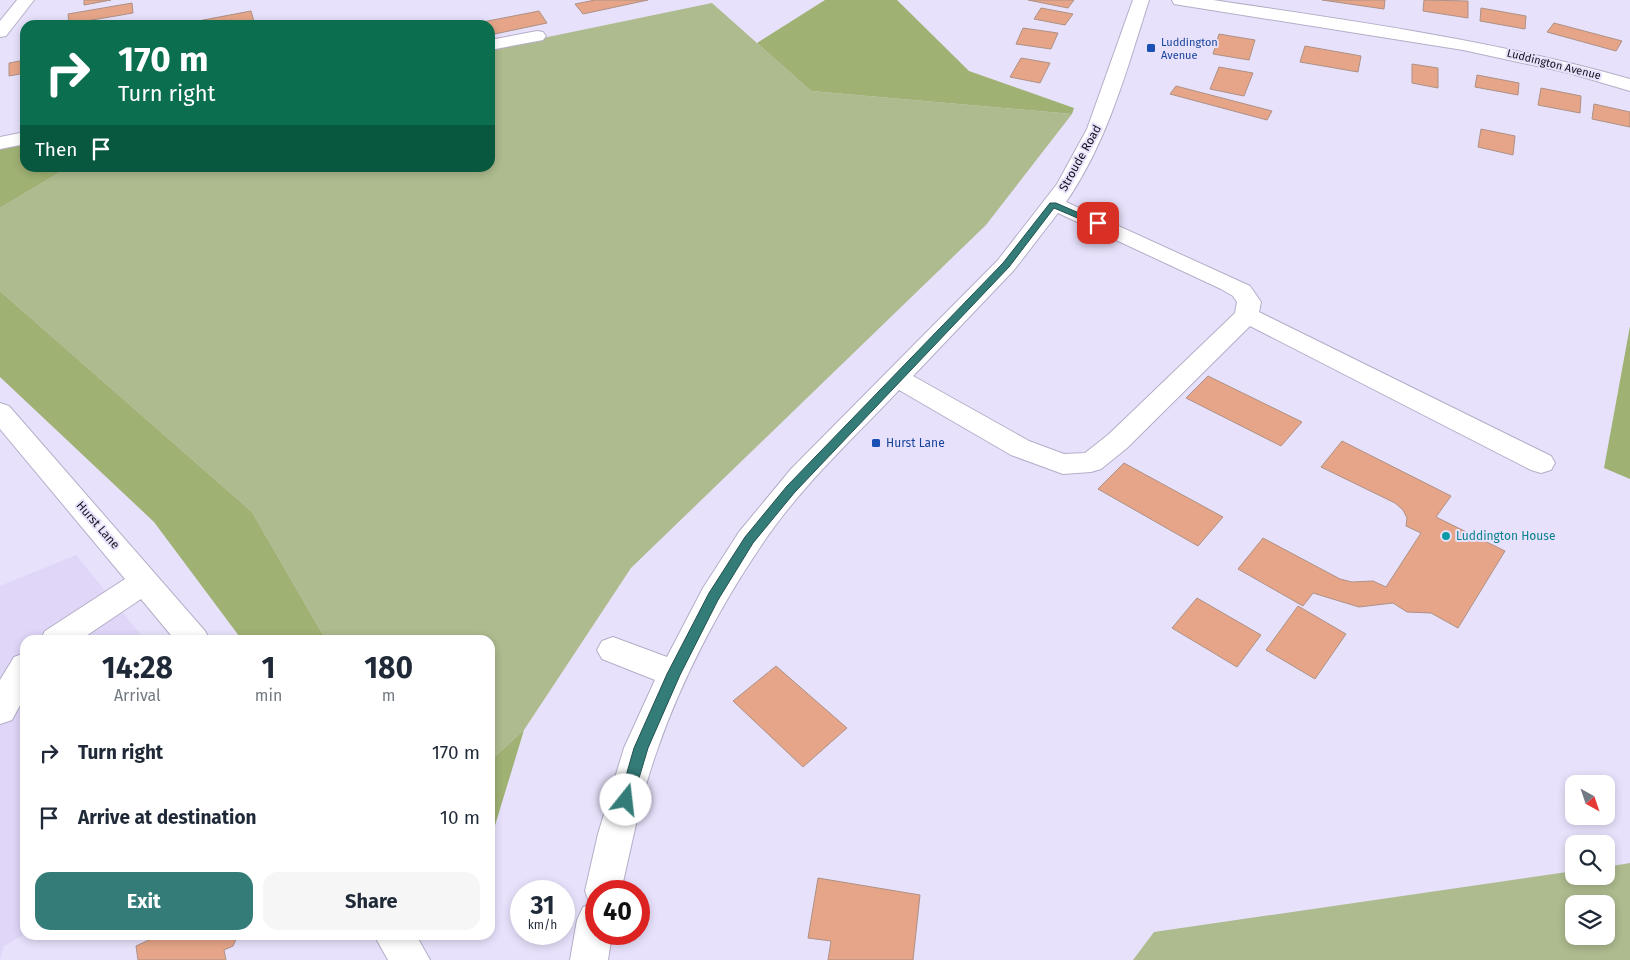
<!DOCTYPE html>
<style>
body{margin:0;font-family:"Fira Sans",sans-serif;background:#f6f6f7;color:#1f2937;height:100vh;display:flex;flex-direction:column;font-size:19px;white-space:nowrap}
*{box-sizing:border-box;margin:0}
p{font-size:16px;color:#747a83}
.icon{flex:none;width:28px;height:28px;fill:none;stroke:currentColor;stroke-width:2;stroke-linecap:round;stroke-linejoin:round}
.map{position:relative;flex:1;overflow:hidden}
.side{position:absolute;left:20px;top:635px;width:475px;height:305px;display:flex;flex-direction:column;background:#fff;border-radius:15px;box-shadow:0 2px 8px #0003}
.side>*{flex:none}
.banner{position:absolute;left:20px;top:20px;width:475px;height:152px;border-radius:15px;box-shadow:0 2px 8px #0003;background:#0b6e4f;color:#fff;overflow:hidden}
.needle{width:32px;rotate:140deg}
.buttons{position:absolute;left:1565px;top:775px;display:grid;gap:10px}
.buttons a{display:grid;place-items:center;width:50px;height:50px;border-radius:10px;background:#fff;box-shadow:0 2px 8px #0003;font-size:25px}
.speed{position:absolute;left:510px;top:880px;display:flex;gap:10px;font-size:25px;font-weight:700;text-align:center}
.speed>*{display:grid;place-content:center;width:65px;height:65px;border-radius:50%;background:#fff;box-shadow:0 2px 8px #0003;line-height:1}
.speed small{font-size:12px;font-weight:400}
.speed .limit{border:8px solid #d22;background:#fff;color:#111}
.pin{position:absolute;display:grid;place-items:center;width:42px;height:42px;color:#fff;margin:-21px;border-radius:10px;box-shadow:0 2px 8px #0006}
.me{position:absolute;width:55px;margin:-28px;rotate:16deg;stroke-linejoin:round;filter:drop-shadow(0 0 4px #0008)}
.turn{display:flex;align-items:center;gap:18px;height:105px;padding:0 15px;font-size:22px}
.turn .icon{width:65px;height:65px;stroke-width:2.5}
.turn b{display:block;font-size:35px;line-height:42px}
.then{display:flex;align-items:center;height:48px;padding:0 15px;background:#0003;gap:10px;font-size:19px}
.eta{display:flex;justify-content:space-evenly;align-items:center;height:85px;text-align:center}
.eta b{font-size:30px;font-weight:700;line-height:35px}
.cta{display:flex;gap:10px;margin-top:auto;padding:10px 15px}
.cta a{flex:1;height:58px;border-radius:15px;background:#337c78;color:#fff;font-size:20px;font-weight:700;line-height:58px;text-align:center}
.cta a+a{background:#f6f6f7;color:#1f2937}
ul{padding:0;list-style:none}
li{display:flex;align-items:center;gap:15px;height:65px;padding:0 15px}
li div{flex:1}
li b{display:block;font-size:19px}
li em{font-style:normal}
.map>svg:first-child{display:block}
.built{fill:#dfd6f8}
.green{fill:#adbb8e;fill-rule:evenodd}
.forest{fill:#9fb173}
.building{fill:#e6a588;stroke:#ad9185}
.lines{fill:none;stroke-linecap:round;stroke-linejoin:round}
.minor-casing{stroke:#b5aec8;stroke-width:2}
.minor{fill:#fff;fill-rule:evenodd}
.route{fill:#337c78;stroke:#21514e}
.transit-dot{fill:#1a4fb4;stroke:#e8e1fc;stroke-width:2}
.culture-dot{fill:#0f9aa8;stroke:#e8e1fc;stroke-width:2}
.labels{text-anchor:middle;stroke-width:4;stroke-linejoin:round;paint-order:stroke}
.far-transit-label{font-size:11px;fill:#164399;stroke:#e8e1fc;text-anchor:start}
.far-street-label{font-size:11px;fill:#14111b;stroke:#e8e1fc}
.street-label{font-size:12px;fill:#14111b;stroke:#e8e1fc}
.transit-label{font-size:12px;fill:#164399;stroke:#e8e1fc;text-anchor:start}
.culture-label{font-size:12px;fill:#0d838f;stroke:#e8e1fc;text-anchor:start}
</style>
<div class="map">
<svg width="1630" height="960" viewBox="0 0 1630 960">
<rect width="100%" height="100%" fill="#e8e1fc"/>
<path class="built" d="M76,555L145,640H25V934L4,946L0,960V586Z"/>
<path class="green" d="M712,3L811,91L1072,114L986,225L631,568L524,730L490,761V640H326L252,512L0,291V208L67,168H490V49Z
M1630,863V960H1133L1154,932L1574,871V876H1606V867ZM1574,904H1606V936H1574Z"/>
<path class="forest" d="M825,0H897L969,71L1074,108L1072,114L811,91L757,43Z
M25,141V168H67L0,208V146Z
M0,291L252,512L326,640H242L154,522L0,377Z
M1630,326V479L1604,468Z
M524,730L490,842V761Z"/>
<path class="building" d="M84,0H111L84,5Z
M595,0H648L583,14L575,4Z
M1028,0H1074L1068,8Z
M1322,0H1385L1384,9Z
M1424,0L1468,1V18L1423,11Z
M132,3L133,13L69,24L68,14Z
M1041,8L1073,14L1065,25L1034,19Z
M1481,8L1526,16L1525,29L1480,21Z
M251,11L255,25L182,24Z
M539,11L547,23L490,35V25H467Z
M1554,23L1622,41L1616,51L1547,32Z
M1023,28L1058,33L1051,49L1016,44Z
M1219,34L1255,40L1249,60L1213,54Z
M1305,46L1361,56L1358,72L1300,62Z
M1021,58L1050,63L1040,83L1010,77Z
M25,60V73L9,76V63Z
M1412,64L1438,68V88L1412,83Z
M1219,67L1253,73L1244,96L1210,89Z
M1477,75L1519,83L1518,95L1475,87Z
M1176,86L1272,111L1267,120L1170,94Z
M1541,88L1581,96L1580,113L1538,105Z
M1594,104L1630,112V127L1592,119Z
M1481,129L1515,136L1513,155L1478,147Z
M1208,376L1302,422L1281,446L1186,398Z
M1342,441L1451,496L1436,517L1505,551L1458,628L1431,613L1407,612L1393,603L1359,607L1313,593L1303,606L1238,569L1263,538L1340,579L1352,582L1373,581L1386,587L1421,533L1406,526L1407,518L1403,510L1395,503L1321,467Z
M1124,463L1223,517L1198,546L1098,489Z
M1197,598L1261,635L1237,667L1172,628Z
M1298,606L1346,634L1315,679L1266,650Z
M776,666L847,728L803,767L733,701Z
M818,878L920,895L913,960H828L831,941L808,938Z
M160,935H238L233,946L224,950L226,960H138L136,946Z"/>
<g class="lines">
<g class="minor-casing">
<path id="minor" d="M17,0H34L6,36L0,37V21Z
M1133,0H1149C1127,69 1108,141 1066,202L1250,286L1261,302L1259,312L1551,456L1555,463L1551,470L1541,473L1531,470L1250,326L1127,448L1101,469L1091,472L1063,474L1011,455L899,390C851,441 797,490 759,549C719,608 681,681 658,748C641,794 632,844 621,891H596V934H612L608,960H570L577,920L583,907L590,904L585,891L598,834L624,748L655,680L602,659L597,650L602,641L613,637L667,657L703,588L739,532L791,469L998,260L1057,184L1087,129ZM1058,213L1221,289L1233,296L1237,302L1235,313L1109,434L1085,453L1064,454L1029,441L913,376L1014,270Z
M1172,0H1213C1354,21 1493,40 1630,79V91L1569,73L1463,50L1180,5L1174,4Z
M537,31L543,32L546,36L543,40L490,50V40Z
M25,132V144L0,149V137Z
M0,403L9,406L205,631L210,640H175L141,599L80,640H40L45,631L125,579L0,429Z
M25,653V696L12,720L0,724V680L14,657Z
M374,935H416L430,960H388Z"/>
</g>
<use href="#minor" class="minor"/>
</g>
<path class="route" d="M1050,203H1056L1102,223L1094,225L1054,208L1009,267L795,492L753,543L718,600L680,675L648,748L631,805L626,807L621,805L619,800L634,748L667,674L709,593L745,537L787,486L1003,263Z"/>
<g class="transit-dot">
<rect x="1146" y="43" width="10" height="10" rx="2.5"/>
<rect x="871" y="438" width="10" height="10" rx="2.5"/>
</g>
<circle class="culture-dot" cx="1446" cy="536" r="5"/>
<g class="labels">
<g class="far-transit-label">
<text x="1161" y="46">Luddington<tspan x="1161" dy="13">Avenue</tspan></text>
</g>
<g class="far-street-label">
<text transform="translate(1554 64) rotate(14)" y="4">Luddington Avenue</text>
</g>
<g class="street-label">
<text transform="translate(1080 158) rotate(-61)" y="4">Stroude Road</text>
<text transform="translate(98 525) rotate(49)" y="4">Hurst Lane</text>
</g>
<g class="transit-label">
<text x="886" y="447">Hurst Lane</text>
</g>
<g class="culture-label">
<text x="1456" y="540">Luddington House</text>
</g>
</g>
</svg>
<div class="buttons">
<a><svg class="needle" viewBox="-14 -14 28 28"><path d="M0-13l5 13h-10z" fill="#e53935"/><path d="M0 13l5-13h-10z" fill="#747a83"/></svg></a>
<a><svg class="icon" aria-label="search" viewBox="0 0 24 24"><circle cx="10" cy="10" r="6"/><path d="M15 15l6 6"/></svg></a>
<a><svg class="icon" aria-label="layers" viewBox="0 0 24 24"><path d="M12 4l9 5-9 5-9-5zM3 14l9 5 9-5"/></svg></a>
</div>
<div class="speed"><div>31<small>km/h</small></div><div class="limit">40</div></div>
<div class="pin" style="left:1098px;top:223px;background:#d93025"><svg class="icon" aria-label="arrive" viewBox="0 0 24 24"><path d="M6 21V4h12l-3 4 3 4H6"/></svg></div>
<svg class="me" style="left:626px;top:800px" viewBox="-20 -20 40 40"><circle r="19" fill="#fff"/><path d="M0-13L10 11 0 6-10 11z" fill="#337c78"/></svg>
<div class="banner">
<div class="turn"><svg class="icon" aria-label="right" viewBox="0 0 24 24"><path d="M7 20v-9h11M14 6l5 5-5 5"/></svg><div><b>170 m</b>Turn right</div></div>
<div class="then">Then<svg class="icon" aria-label="arrive" viewBox="0 0 24 24"><path d="M6 21V4h12l-3 4 3 4H6"/></svg></div>
</div>
<section class="side">
<div class="eta">
<div><b>14:28</b><p>Arrival</p></div>
<div><b>1</b><p>min</p></div>
<div><b>180</b><p>m</p></div>
</div>
<ul>
<li><svg class="icon" aria-label="right" viewBox="0 0 24 24"><path d="M7 20v-9h11M14 6l5 5-5 5"/></svg><div><b>Turn right</b></div><em>170 m</em></li>
<li><svg class="icon" aria-label="arrive" viewBox="0 0 24 24"><path d="M6 21V4h12l-3 4 3 4H6"/></svg><div><b>Arrive at destination</b></div><em>10 m</em></li>
</ul>
<div class="cta"><a>Exit</a><a>Share</a></div>
</section>
</div>
